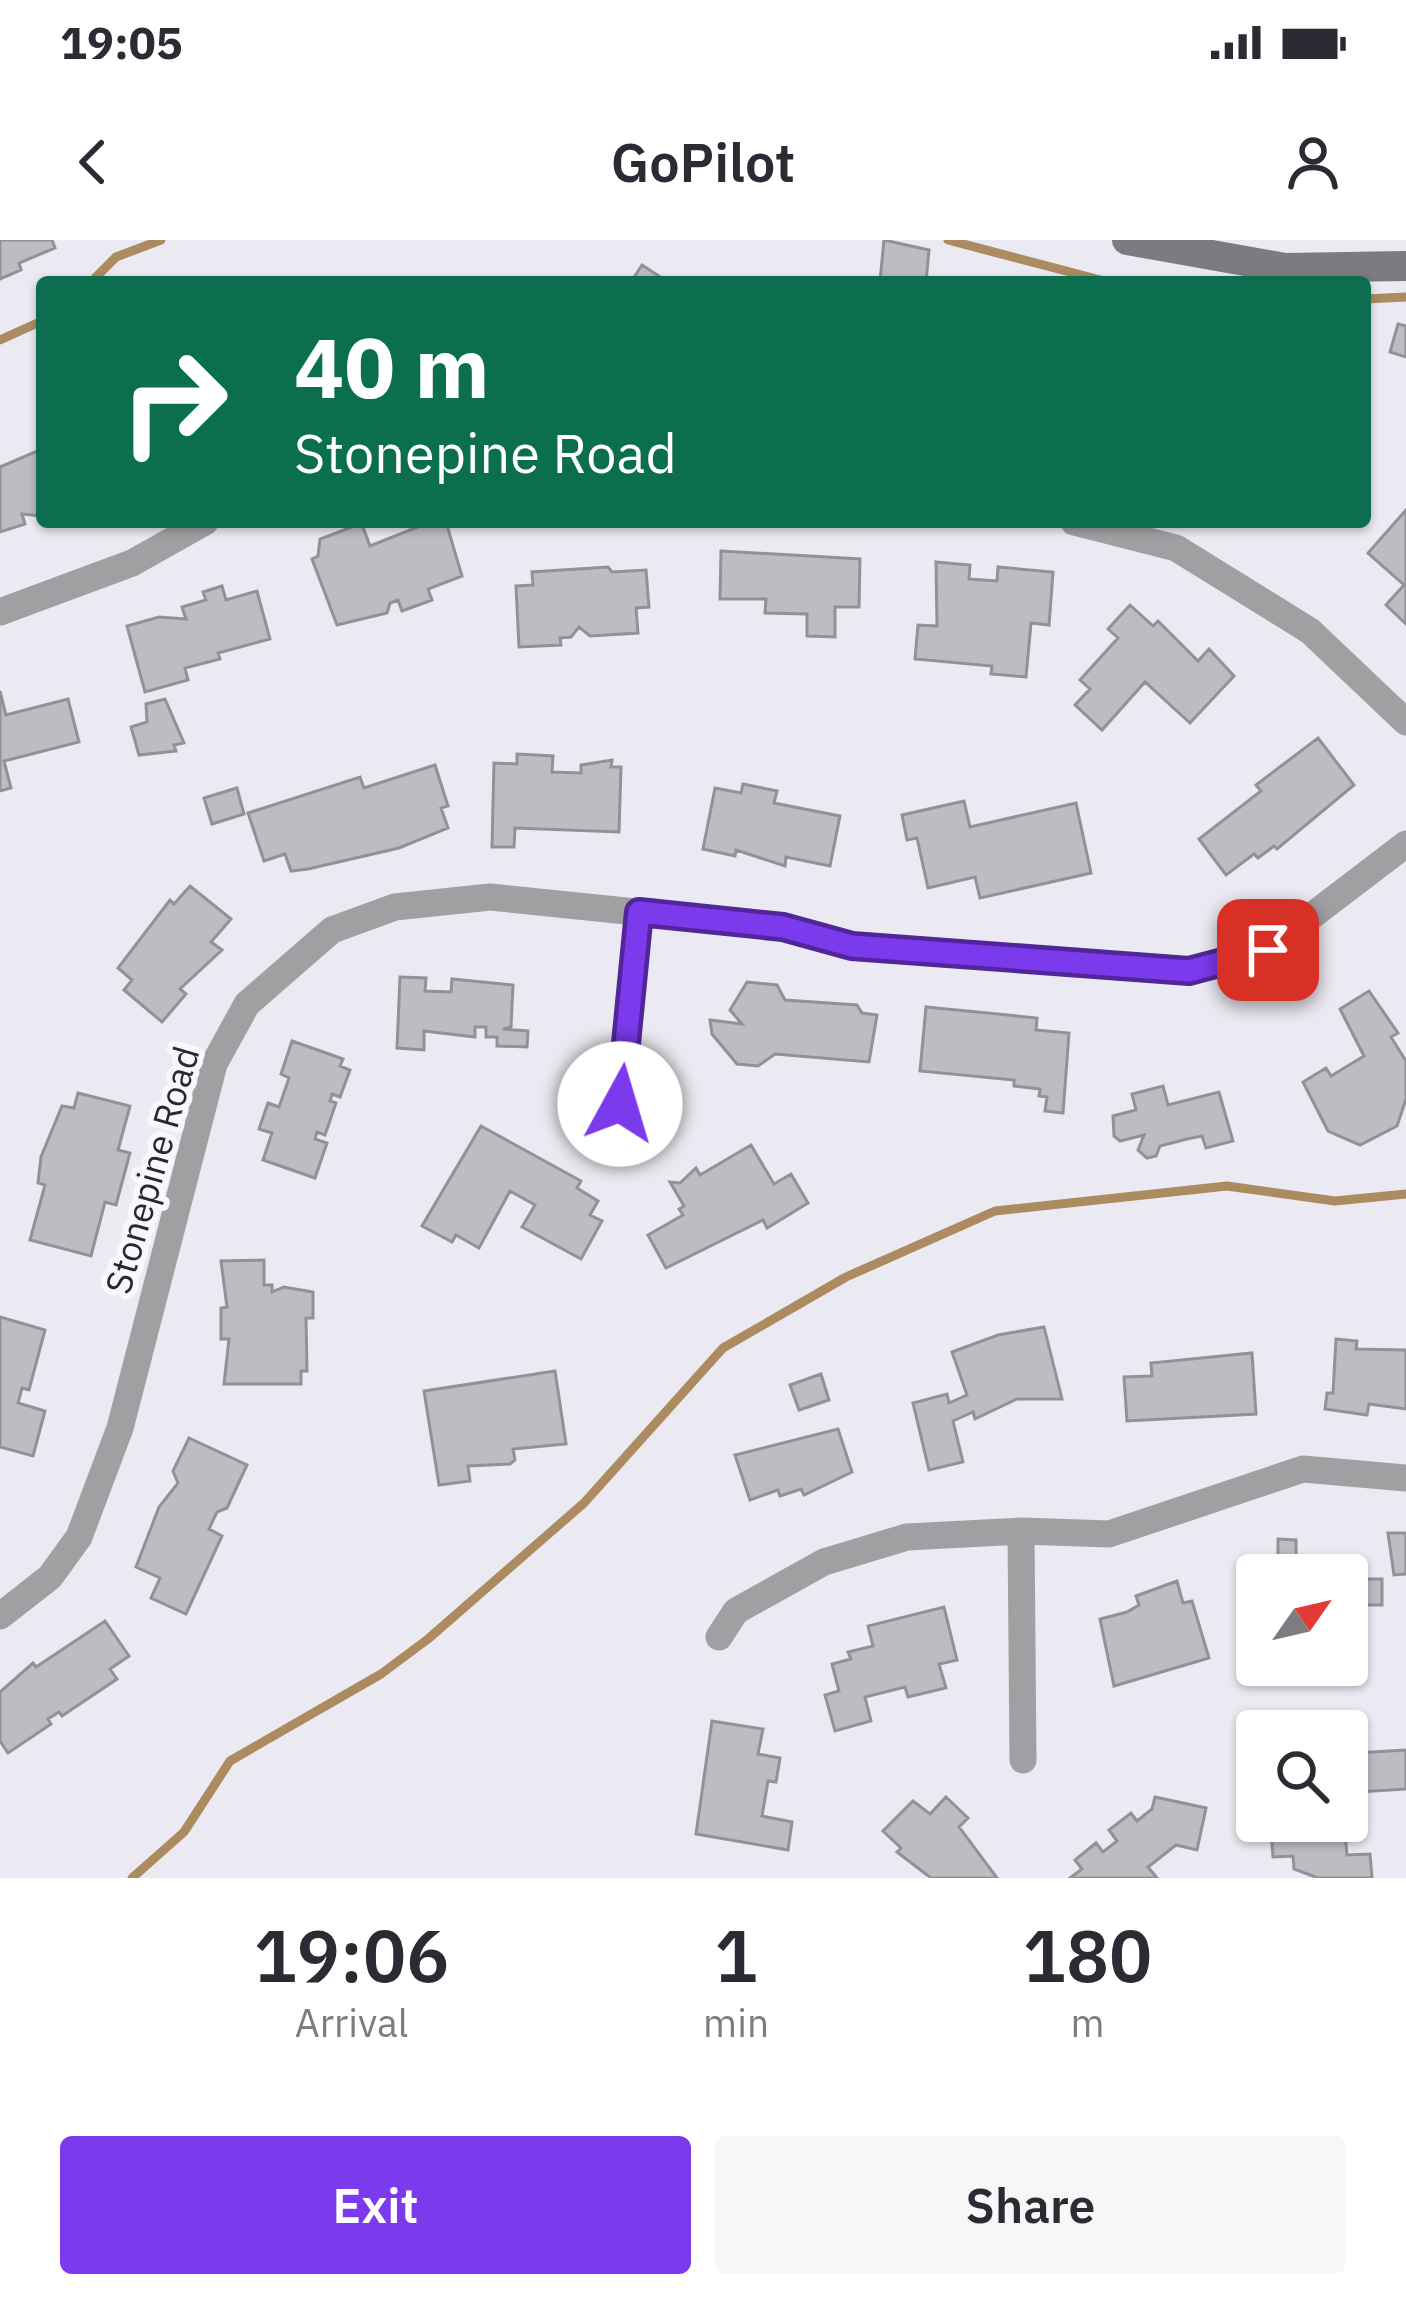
<!DOCTYPE html>
<style>
body{margin:0;font-family:"IBM Plex Sans",sans-serif;background:#f7f7f7;color:#2b2b33;height:100vh;display:flex;flex-direction:column;font-size:45px;white-space:nowrap}
*{box-sizing:border-box;margin:0}
p{font-size:39px;color:#7c7c81}
.icon{flex:none;width:66px;height:66px;fill:none;stroke:currentColor;stroke-width:2;stroke-linecap:round;stroke-linejoin:round}
.map{position:relative;height:1638px;overflow:hidden}
.details{display:flex;flex-direction:column;background:#fff;flex:1}
.details>*{flex:none}
.guide{position:absolute;left:36px;top:36px;width:1335px;height:252px;border-radius:12px;box-shadow:0 3px 9px #0004;background:#0b6e4f;color:#fff;overflow:hidden}
.needle{width:78px;rotate:56deg}
.tools{position:absolute;left:1236px;top:1314px;display:grid;gap:24px}
.tools a{display:grid;place-items:center;width:132px;height:132px;border-radius:12px;background:#fff;box-shadow:0 3px 9px #0004;font-size:60px}
.pin{position:absolute;display:grid;place-items:center;width:102px;height:102px;color:#fff;margin:-51px;border-radius:24px;box-shadow:0 6px 18px #0006}
.me{position:absolute;width:132px;margin:-66px;rotate:6deg;stroke-linejoin:round;filter:drop-shadow(0 0 9px #0008)}
.turn{display:flex;align-items:center;gap:42px;height:252px;padding:0 60px;font-size:54px}
.turn .icon{width:156px;height:156px;stroke-width:2.5}
.turn b{display:block;font-size:84px;line-height:102px}
.eta{display:flex;justify-content:space-evenly;align-items:center;height:204px;text-align:center}
.eta b{font-size:72px;font-weight:600;line-height:84px}
.button{display:flex;gap:24px;margin-top:auto;padding:24px 60px}
.button a{flex:1;height:138px;border-radius:12px;background:#7c3aed;color:#fff;font-size:48px;font-weight:600;line-height:138px;text-align:center}
.button a+a{background:#f7f7f7;color:#2b2b33}
.status{display:flex;justify-content:space-between;align-items:center;height:84px;padding:0 60px;background:#fff;direction:ltr}
.status svg{height:33px;fill:currentColor}
header{display:flex;justify-content:space-between;align-items:center;height:156px;padding:0 60px;background:#fff;font-size:54px;font-weight:600}
.map>svg:first-child{display:block}
.lines{fill:none;stroke-linecap:round;stroke-linejoin:round}
.stream{stroke:#ab8b5f;stroke-width:9}
.building{fill:#bdbcc3;stroke:#929198;stroke-width:3}
.street{stroke:#a09fa2;stroke-width:27}
.secondary{stroke:#7c7b80;stroke-width:30}
.route-casing{stroke:#51269a;stroke-width:30}
.route{stroke:#7c3aed;stroke-width:21}
.labels{text-anchor:middle;stroke-width:12;stroke-linejoin:round;paint-order:stroke}
.street-label{font-size:36px;fill:#29292b;stroke:#f8f7fe}
</style>
<div class="status"><b>19:05</b><svg viewBox="0 0 49 12"><path d="M0 12V9h3v3zM5 12V6h3v6zM10 12V3h3v9zM15 12V0h3v12zM26 1h20v11H26zM47 4h2v5h-2z"/></svg></div>
<header><svg class="icon" aria-label="back" viewBox="0 0 24 24"><path d="M15 5l-7 7 7 7"/></svg>GoPilot<svg class="icon" aria-label="person" viewBox="0 0 24 24"><circle cx="12" cy="8" r="4"/><path d="M4 21q1-7 8-7t8 7"/></svg></header>
<div class="map">
<svg width="1406" height="1638" viewBox="0 0 1406 1638">
<rect width="100%" height="100%" fill="#ebe9f1"/>
<g class="lines">
<path class="stream" d="M948,0L1108,42
M91,42L116,17L161,0
M1365,59L1406,57
M0,100L42,81
M132,1638L184,1592L230,1521L381,1434L428,1399L584,1263L723,1108L846,1037L995,971L1227,946L1335,961L1406,954"/>
</g>
<path class="building" d="M0,0H52L55,8L19,23L21,30L0,39Z
M884,0L929,10L926,42L880,41Z
M642,25L668,42H631Z
M1398,84L1406,86V117L1390,112Z
M42,209V276L22,274L25,284L0,292V227Z
M1406,270V384L1386,365L1404,345L1368,313Z
M430,282H446L462,336L428,349L432,360L402,371L398,360L390,363L387,373L337,385L312,319L318,316L320,299L357,285L363,287L370,306Z
M721,311L860,319L859,367H835V397L807,396V374L765,373L766,359H720Z
M936,322L970,325L969,339L997,341L998,327L1053,332L1049,385L1031,383L1026,437L991,434L992,426L915,419L918,385L937,386Z
M608,327L612,332L646,330L649,367L636,368L638,393L590,396L579,387L571,397L560,398L561,405L519,407L516,346L533,345L532,332Z
M222,346L226,360L257,351L270,399L218,413L220,419L185,428L188,440L145,452L127,386L159,377L186,379L182,367L206,360L203,352Z
M1130,365L1153,386L1158,381L1198,421L1209,409L1234,436L1190,483L1145,442L1102,490L1075,465L1090,449L1080,440L1118,398L1108,389Z
M0,451L6,475L68,459L79,502L4,521L11,548L0,551Z
M165,459L184,503L174,505L176,511L139,515L131,487L147,482L146,464Z
M1318,498L1354,545L1277,609L1274,606L1258,618L1254,614L1226,635L1199,599L1261,551L1256,545Z
M517,514L553,516L552,532L581,533V525L612,520L611,527H621L619,592L515,588L514,607H492L494,523L517,524Z
M435,525L448,566L441,568L448,588L399,608L308,629L291,631L285,614L264,621L248,573L360,537L364,548Z
M743,544L777,551L774,563L840,576L830,626L786,617L785,626L736,610L735,616L703,609L715,548L741,553Z
M237,548L244,574L212,584L204,558Z
M964,561L970,587L1076,563L1091,633L980,658L975,637L928,648L917,598L907,600L902,575Z
M190,646L231,679L211,702L222,710L180,749L186,754L162,782L124,750L132,740L118,728L170,660L174,664Z
M400,737L426,738L425,751L451,752L452,739L513,745L511,787L503,789L528,791L527,807L497,806V797H486V787H475V797L424,791V810L397,808Z
M747,742L777,745L785,760L857,765L862,773L877,775L869,822L775,814L758,826L737,824L712,794L710,780L742,784L730,770Z
M1369,751L1398,793L1391,797L1406,821V859L1397,886L1360,905L1328,891L1303,842L1326,828L1331,836L1364,816L1340,769Z
M926,767L1037,778L1036,790L1069,793L1063,873L1045,871L1047,857L1039,856L1040,849L1014,846V840L920,831Z
M292,801L343,819L340,826L350,830L340,857L332,854L330,861L336,863L325,895L317,892L315,899L327,903L315,938L263,920L272,893L259,889L268,863L279,867L289,838L281,834Z
M1163,846L1168,865L1219,852L1233,901L1206,908L1202,896L1187,899L1160,906L1156,916L1147,918L1138,910L1144,895L1120,901L1114,896L1113,876L1136,870L1132,854Z
M78,853L130,866L118,910L130,913L116,965L105,962L91,1016L30,1000L45,945L38,943L41,917L62,866L74,868Z
M481,886L581,941L577,948L598,961L590,975L602,981L581,1019L522,987L535,965L510,951L479,1008L456,995L452,1002L422,986Z
M751,905L774,944L791,934L808,963L767,988L763,980L666,1028L648,995L683,975L679,969L684,966L670,942L680,943L696,928L700,935Z
M264,1020V1045H272V1052L284,1047L313,1052V1078H306L307,1131H301V1144H224L229,1099H221V1068L227,1067L221,1021Z
M0,1077L45,1090L29,1150L22,1148L18,1163L45,1171L33,1216L0,1207Z
M1044,1087L1062,1159H1017L975,1179L973,1172L953,1181L963,1222L929,1230L913,1163L947,1154L949,1163L967,1155L952,1112L998,1095Z
M1336,1099L1357,1101L1356,1109L1406,1110V1169L1369,1164L1367,1175L1325,1169L1327,1153H1333Z
M1252,1113L1256,1174L1127,1181L1124,1137L1152,1136L1151,1123Z
M555,1131L566,1204L513,1209L515,1220L510,1224L468,1226L470,1241L439,1245L424,1151Z
M821,1134L829,1160L799,1170L790,1145Z
M838,1189L852,1232L804,1255L801,1249L780,1256L778,1250L750,1260L735,1215Z
M189,1198L247,1225L227,1268L217,1272L209,1289L222,1296L186,1374L151,1358L160,1338L136,1327L159,1267L178,1243L173,1231Z
M1388,1293H1406V1334L1394,1335Z
M1278,1299L1296,1300V1316H1278Z
M1347,1339H1382V1365H1362L1363,1405L1356,1408H1347Z
M1177,1341L1183,1363L1192,1361L1209,1418L1114,1446L1100,1379L1127,1372L1139,1365L1136,1356Z
M944,1367L957,1420L939,1424L946,1448L908,1457L905,1447L865,1457L871,1481L835,1491L825,1455L839,1451L832,1424L851,1419L848,1412L873,1406L868,1386Z
M105,1381L129,1416L110,1429L117,1439L62,1476L59,1472L48,1479L51,1484L8,1513L0,1501V1452L33,1423L36,1427Z
M712,1481L763,1489L758,1514L780,1518L776,1542L768,1541L762,1576L792,1582L788,1610L696,1594Z
M1406,1510V1549L1359,1552L1356,1513Z
M946,1557L968,1578L959,1587L997,1638H931L897,1612L901,1608L883,1591L913,1561L930,1574Z
M1155,1557L1206,1568L1197,1610L1176,1605L1148,1627L1157,1638H1070L1082,1629L1075,1620L1096,1603L1103,1612L1117,1601L1109,1590L1131,1573L1137,1581L1152,1569Z
M1270,1581L1344,1582L1347,1615L1370,1614L1372,1638H1318L1294,1629L1293,1616L1273,1617Z"/>
<g class="lines">
<path class="street" d="M1074,282L1176,308L1310,391L1406,482
M0,372L132,323L205,282
M620,864L639,672
M1021,1291L1023,1520
M0,1376L50,1337L79,1297L120,1188L214,824L247,764L332,690L395,667L490,657L783,687L852,706L1189,731L1267,710L1406,604
M719,1397L736,1371L824,1322L907,1297L1021,1291L1109,1294L1303,1229L1406,1238"/>
<path class="secondary" d="M1127,0L1285,28L1406,26"/>
</g>
<g class="lines">
<g class="route-casing">
<path id="route" d="M620,864L639,672L783,687L852,706L1189,731L1268,710"/>
</g>
<use href="#route" class="route"/>
</g>
<g class="labels">
<g class="street-label">
<text transform="translate(152 930) rotate(-74)" y="13">Stonepine Road</text>
</g>
</g>
</svg>
<div class="tools">
<a><svg class="needle" viewBox="-14 -14 28 28"><path d="M0-13l5 13h-10z" fill="#e53935"/><path d="M0 13l5-13h-10z" fill="#7c7c81"/></svg></a>
<a><svg class="icon" aria-label="search" viewBox="0 0 24 24"><circle cx="10" cy="10" r="6"/><path d="M15 15l6 6"/></svg></a>
</div>
<div class="pin" style="left:1268px;top:710px;background:#d93025"><svg class="icon" aria-label="arrive" viewBox="0 0 24 24"><path d="M6 21V4h12l-3 4 3 4H6"/></svg></div>
<svg class="me" style="left:620px;top:864px" viewBox="-20 -20 40 40"><circle r="19" fill="#fff"/><path d="M0-13L10 11 0 6-10 11z" fill="#7c3aed"/></svg>
<div class="guide">
<div class="turn"><svg class="icon" aria-label="right" viewBox="0 0 24 24"><path d="M7 20v-9h11M14 6l5 5-5 5"/></svg><div><b>40 m</b>Stonepine Road</div></div>
</div>
</div>
<section class="details">
<div class="eta">
<div><b>19:06</b><p>Arrival</p></div>
<div><b>1</b><p>min</p></div>
<div><b>180</b><p>m</p></div>
</div>
<div class="button"><a>Exit</a><a>Share</a></div>
</section>
